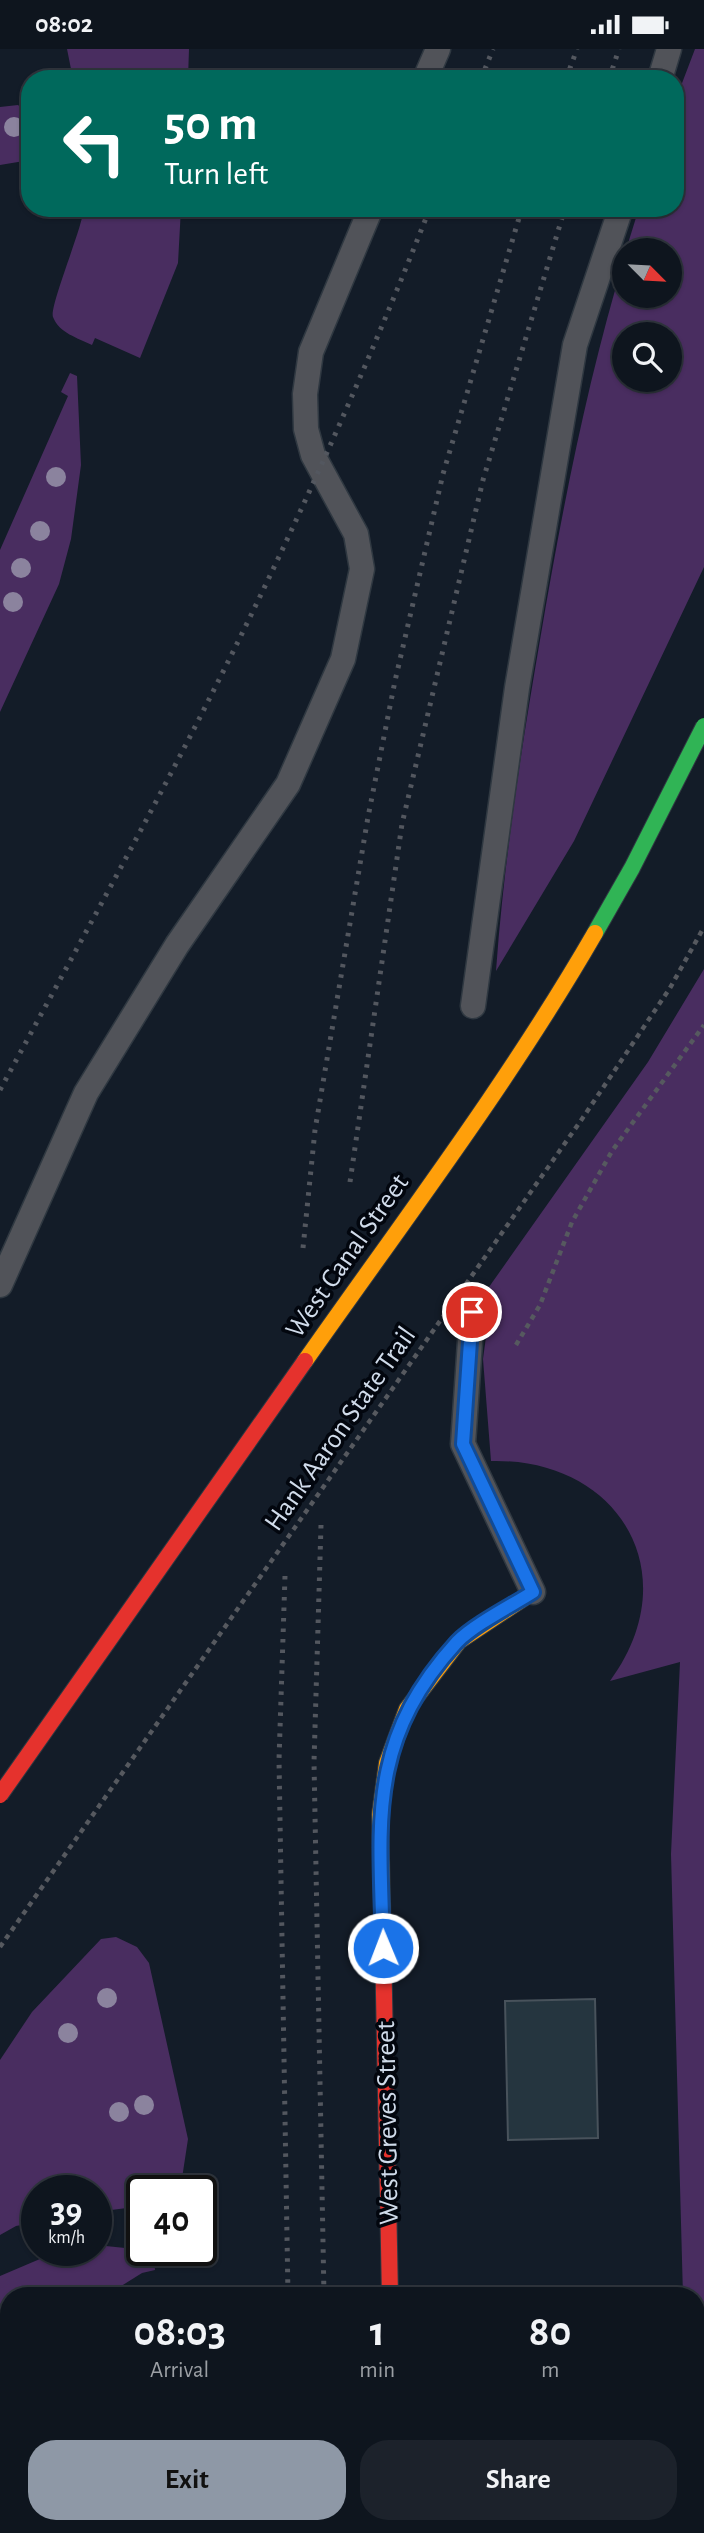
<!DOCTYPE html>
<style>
body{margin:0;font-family:"Alegreya Sans",sans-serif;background:#1c222b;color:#f1f3f6;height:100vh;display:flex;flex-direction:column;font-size:26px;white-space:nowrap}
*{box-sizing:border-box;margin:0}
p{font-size:23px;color:#9b9fa4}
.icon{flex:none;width:38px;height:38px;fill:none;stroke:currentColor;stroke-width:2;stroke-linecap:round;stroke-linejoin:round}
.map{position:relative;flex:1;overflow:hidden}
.drawer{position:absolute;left:0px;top:2238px;width:705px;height:247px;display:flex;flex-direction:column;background:#0e151e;border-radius:28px 28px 0 0;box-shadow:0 2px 5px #0004,0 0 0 2px #2e343c}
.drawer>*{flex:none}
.top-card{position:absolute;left:21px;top:21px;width:663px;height:147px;border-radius:28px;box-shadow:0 2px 5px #0004,0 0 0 2px #2e343c;background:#00695c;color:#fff;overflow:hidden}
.needle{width:46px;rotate:114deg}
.tools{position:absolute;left:612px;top:189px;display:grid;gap:14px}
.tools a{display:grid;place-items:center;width:70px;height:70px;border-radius:50%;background:#0e151e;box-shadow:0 2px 5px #0004,0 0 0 2px #2e343c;font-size:35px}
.speed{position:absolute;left:21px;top:2126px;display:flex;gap:14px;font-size:35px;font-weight:700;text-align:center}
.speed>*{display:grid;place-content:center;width:91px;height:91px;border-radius:50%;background:#0e151e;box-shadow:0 2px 5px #0004,0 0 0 2px #2e343c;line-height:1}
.speed small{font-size:18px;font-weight:400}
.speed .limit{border:4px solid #111;border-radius:10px;background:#fff;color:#111}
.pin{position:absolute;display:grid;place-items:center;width:60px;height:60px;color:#fff;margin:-30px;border:4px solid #fff;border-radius:50%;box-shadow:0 2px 7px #0007}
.me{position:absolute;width:77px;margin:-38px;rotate:359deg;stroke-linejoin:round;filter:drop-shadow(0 0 5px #0008)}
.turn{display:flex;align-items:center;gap:24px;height:147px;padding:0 28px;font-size:32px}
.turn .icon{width:91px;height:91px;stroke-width:2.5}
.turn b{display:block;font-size:49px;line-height:60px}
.eta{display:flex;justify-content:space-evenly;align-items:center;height:119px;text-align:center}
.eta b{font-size:42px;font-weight:600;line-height:49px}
.primary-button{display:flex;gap:14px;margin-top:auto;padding:14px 28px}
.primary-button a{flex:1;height:80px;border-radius:28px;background:#8e98a6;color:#111;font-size:28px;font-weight:600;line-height:80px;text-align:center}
.primary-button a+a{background:#1c222b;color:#f1f3f6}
.status{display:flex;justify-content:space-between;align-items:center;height:49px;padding:0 35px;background:#0e151e;direction:ltr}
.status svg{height:19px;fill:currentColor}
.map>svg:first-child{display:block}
.green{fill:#492d60;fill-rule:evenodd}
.building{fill:#25353f;stroke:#48525b;stroke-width:2}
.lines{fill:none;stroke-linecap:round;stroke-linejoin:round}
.lane-casing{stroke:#2f3841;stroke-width:27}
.street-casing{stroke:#2f3841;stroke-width:41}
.slow-casing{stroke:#2f3841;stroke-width:18}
.jam-casing{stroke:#2f3841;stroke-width:18}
.path{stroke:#56595f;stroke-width:4.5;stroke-dasharray:5 5;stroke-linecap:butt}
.lane{stroke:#515359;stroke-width:24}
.street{stroke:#515359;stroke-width:38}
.slow{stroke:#ff9f0a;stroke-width:16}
.jam{stroke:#e5322d;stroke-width:16}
.rail{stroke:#53575f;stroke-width:5;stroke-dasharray:3.5 7;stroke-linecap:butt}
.fast-bridge-casing{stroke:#2f3841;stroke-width:18;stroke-linecap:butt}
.slow-bridge-casing{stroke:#2f3841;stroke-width:18;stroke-linecap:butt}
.jam-bridge-casing{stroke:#2f3841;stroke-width:18;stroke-linecap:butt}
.path-bridge{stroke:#56595f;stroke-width:4.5;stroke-dasharray:5 5;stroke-linecap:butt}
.fast-bridge{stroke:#30b455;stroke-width:16}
.slow-bridge{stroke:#ff9f0a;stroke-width:16}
.jam-bridge{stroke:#e5322d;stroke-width:16}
.tree{fill:#8b839e}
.route-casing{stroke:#114b97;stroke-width:18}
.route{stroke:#1a73e8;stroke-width:12}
.labels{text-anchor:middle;stroke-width:7;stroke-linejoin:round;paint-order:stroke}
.street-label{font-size:28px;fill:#d0dbea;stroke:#02060e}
</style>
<div class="status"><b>08:02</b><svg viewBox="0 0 49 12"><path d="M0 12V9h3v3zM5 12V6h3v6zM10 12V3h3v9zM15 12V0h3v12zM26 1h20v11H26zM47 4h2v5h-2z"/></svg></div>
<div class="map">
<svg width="704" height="2484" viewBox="0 0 704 2484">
<rect width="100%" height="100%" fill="#131c28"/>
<path class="green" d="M67,0H189L188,30H73Z
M695,0H704V518L574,792L496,922C504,811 521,701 540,591C562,461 587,333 625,207V247H670V201H626L639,159H676V50ZM670,285V331H625V285Z
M18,56L28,65L30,102L24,112L0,116V58Z
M84,159H181L178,214L140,309L95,289L92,296C78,289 59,284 53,268C49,258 82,180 84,159Z
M70,324L77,327L81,416L71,490L59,535L0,663V501L68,347L61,343Z
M704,920V2484H455V2476H696V2247H683L671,1805L680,1613L610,1632C688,1526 620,1409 491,1412L483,1310L490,1258L489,1238L648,1013Z
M116,1888L137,1898L149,1914L188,2090L181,2136L177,2142H142V2157L96,2163V2142H37V2173L16,2177L0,2186V2011L32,1963L101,1890Z
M96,2196L135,2200L154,2209L155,2221L142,2224L118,2239L128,2247H9V2476H203V2484H0V2227L54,2204L96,2202Z"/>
<path class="building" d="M595,1950L598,2089L508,2091L505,1952Z"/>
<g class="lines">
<g class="lane-casing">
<path id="lane" d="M425,30L438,0
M660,30L669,0
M473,957L517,639L575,296L621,159
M0,1236L86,1044L177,896L288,735L343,610L362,520L356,485L313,406L306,380L305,345L311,303L371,159
M472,1263L463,1395L533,1543"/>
</g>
<g class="street-casing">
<path id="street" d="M394,2476L395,2484"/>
</g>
<g class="slow-casing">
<path id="slow" d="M383,1895L380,1766L387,1714L407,1660L459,1592L533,1543"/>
</g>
<g class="jam-casing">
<path id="jam" d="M383,1895L390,2247"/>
</g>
<path class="path" d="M516,1296L540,1256L572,1173L612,1102L704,976"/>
<use href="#lane" class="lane"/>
<use href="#street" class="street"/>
<use href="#slow" class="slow"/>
<use href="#jam" class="jam"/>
<path class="rail" d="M481,30L493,0
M566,30L577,0
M609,30L619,0
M0,1041C86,882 174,725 253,562C317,430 376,296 430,159
M350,1133L402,775L483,431L565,159
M303,1199L315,1081L368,768L395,632L443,425L522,159
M321,1476L314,1713L324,2247
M285,1527L279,1711L288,2247
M293,2476V2484
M329,2476V2484"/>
<g class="fast-bridge-casing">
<path id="fast-bridge" d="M595,884L632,819L704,677"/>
</g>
<g class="slow-bridge-casing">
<path id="slow-bridge" d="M305,1312C404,1171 509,1033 595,884"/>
</g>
<g class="jam-bridge-casing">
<path id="jam-bridge" d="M0,1746L305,1312"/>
</g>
<path class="path-bridge" d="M0,1898L582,1070L670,939L704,878"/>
<use href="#fast-bridge" class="fast-bridge"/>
<use href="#slow-bridge" class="slow-bridge"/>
<use href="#jam-bridge" class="jam-bridge"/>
</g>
<g class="tree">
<circle cx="14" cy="78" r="10"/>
<circle cx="56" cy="428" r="10"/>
<circle cx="40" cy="482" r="10"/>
<circle cx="21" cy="519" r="10"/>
<circle cx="13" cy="553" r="10"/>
<circle cx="107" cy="1949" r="10"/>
<circle cx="68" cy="1984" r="10"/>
<circle cx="144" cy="2056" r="10"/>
<circle cx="119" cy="2063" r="10"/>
</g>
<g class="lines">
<g class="route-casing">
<path id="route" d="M383,1899C380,1774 366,1693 457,1593C475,1575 511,1557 533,1543L463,1395L472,1263"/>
</g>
<use href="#route" class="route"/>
</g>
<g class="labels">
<g class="street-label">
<text transform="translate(346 1206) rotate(-55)" y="10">West Canal Street</text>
<text transform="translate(339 1379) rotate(-55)" y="10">Hank Aaron State Trail</text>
<text transform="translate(386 2074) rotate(-91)" y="10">West Greves Street</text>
</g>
</g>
</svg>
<div class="tools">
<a><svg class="needle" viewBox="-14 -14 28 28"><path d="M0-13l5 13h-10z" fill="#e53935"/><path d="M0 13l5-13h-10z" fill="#9b9fa4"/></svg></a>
<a><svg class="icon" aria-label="search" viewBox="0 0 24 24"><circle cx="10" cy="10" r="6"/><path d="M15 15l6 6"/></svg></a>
</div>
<div class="speed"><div>39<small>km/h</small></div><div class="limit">40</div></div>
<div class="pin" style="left:472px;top:1263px;background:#d93025"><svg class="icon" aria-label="arrive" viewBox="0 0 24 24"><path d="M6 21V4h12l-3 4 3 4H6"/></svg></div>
<svg class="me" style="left:383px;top:1899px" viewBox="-20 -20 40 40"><circle r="17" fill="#1a73e8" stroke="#fff" stroke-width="3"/><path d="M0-11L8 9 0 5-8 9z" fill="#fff"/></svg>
<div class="top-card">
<div class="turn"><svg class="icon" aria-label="left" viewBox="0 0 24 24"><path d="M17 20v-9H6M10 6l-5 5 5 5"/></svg><div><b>50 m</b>Turn left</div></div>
</div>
<section class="drawer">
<div class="eta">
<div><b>08:03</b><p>Arrival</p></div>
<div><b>1</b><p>min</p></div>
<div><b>80</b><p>m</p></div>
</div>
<div class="primary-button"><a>Exit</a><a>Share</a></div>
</section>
</div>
